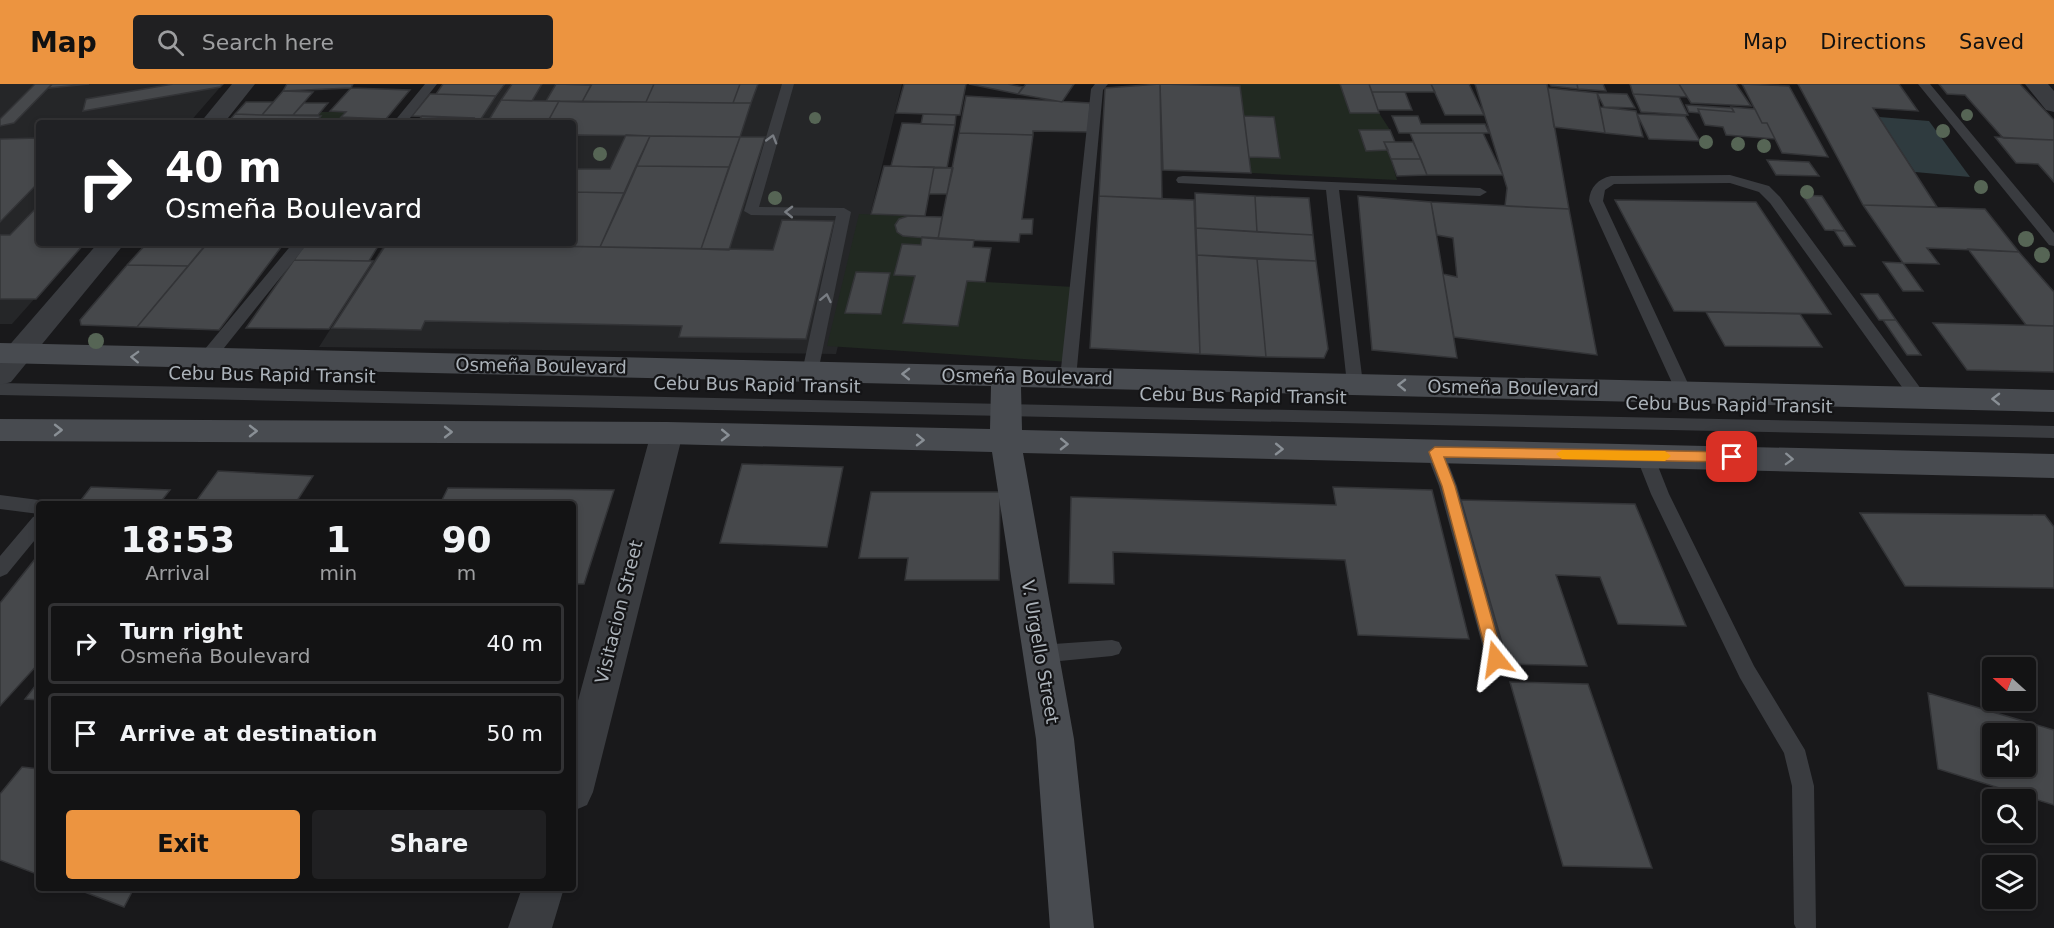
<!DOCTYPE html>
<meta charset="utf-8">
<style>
body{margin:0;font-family:"DejaVu Sans",sans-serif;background:#202022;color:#f1f3f6;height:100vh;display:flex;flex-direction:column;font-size:22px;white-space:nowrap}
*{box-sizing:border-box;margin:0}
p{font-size:20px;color:#9d9ea0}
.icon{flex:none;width:33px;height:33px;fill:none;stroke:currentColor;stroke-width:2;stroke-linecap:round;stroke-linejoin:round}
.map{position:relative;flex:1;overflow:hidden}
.side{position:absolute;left:36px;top:417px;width:540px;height:390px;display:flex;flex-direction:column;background:#131314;border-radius:6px;box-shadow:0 3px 9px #0003,0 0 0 2px #323234}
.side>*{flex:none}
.guide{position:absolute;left:36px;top:36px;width:540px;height:126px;border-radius:6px;box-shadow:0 3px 9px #0003,0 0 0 2px #323234;background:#202124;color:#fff;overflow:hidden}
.needle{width:39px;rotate:291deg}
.buttons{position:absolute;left:1982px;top:573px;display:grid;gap:12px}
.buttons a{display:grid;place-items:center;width:54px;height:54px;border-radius:6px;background:#131314;box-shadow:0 3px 9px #0003,0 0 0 2px #323234;font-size:30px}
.pin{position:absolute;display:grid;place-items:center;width:51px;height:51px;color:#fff;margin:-26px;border-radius:12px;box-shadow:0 3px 9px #0006}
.me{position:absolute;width:66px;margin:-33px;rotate:345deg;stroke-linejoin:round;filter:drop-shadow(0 0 4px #0008)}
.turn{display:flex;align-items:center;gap:21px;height:126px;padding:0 30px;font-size:27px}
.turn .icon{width:78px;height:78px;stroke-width:2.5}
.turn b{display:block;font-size:42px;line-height:51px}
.eta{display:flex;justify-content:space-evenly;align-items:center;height:102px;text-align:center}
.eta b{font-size:36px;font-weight:700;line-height:42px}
.action{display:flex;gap:12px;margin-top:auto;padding:12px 30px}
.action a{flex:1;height:69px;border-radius:6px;background:#ec9440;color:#111;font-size:24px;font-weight:700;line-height:69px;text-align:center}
.action a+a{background:#202022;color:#f1f3f6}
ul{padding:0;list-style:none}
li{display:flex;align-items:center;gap:18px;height:81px;margin:0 12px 9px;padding:0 18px;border:3px solid #323234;border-radius:6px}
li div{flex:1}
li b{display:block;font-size:22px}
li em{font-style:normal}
header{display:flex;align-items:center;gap:36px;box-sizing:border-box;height:84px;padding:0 30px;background:#ec9440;color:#111}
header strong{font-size:28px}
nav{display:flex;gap:33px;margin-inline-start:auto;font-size:21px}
.search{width:420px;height:54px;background:#202022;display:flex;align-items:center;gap:15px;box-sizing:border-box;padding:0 21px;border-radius:6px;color:#9d9ea0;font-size:22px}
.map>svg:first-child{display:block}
.built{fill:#252628}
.green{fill:#212921}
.water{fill:#2f3b3f}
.building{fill:#46484b;stroke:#333437;stroke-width:1.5;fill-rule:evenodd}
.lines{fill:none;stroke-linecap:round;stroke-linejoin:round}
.lane{fill:#3a3c40;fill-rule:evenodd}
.street{fill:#3a3c40;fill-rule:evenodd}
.secondary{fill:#484b50;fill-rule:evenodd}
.tree{fill:#566555}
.oneway{stroke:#797d83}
.oneway2{stroke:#898f95}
.route{fill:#ec9440;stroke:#99602a;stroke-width:1.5}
.slow{fill:#f59e0b}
.labels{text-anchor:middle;stroke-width:4.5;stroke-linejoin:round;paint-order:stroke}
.street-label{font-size:18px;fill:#acb3ba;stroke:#141416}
</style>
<header>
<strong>Map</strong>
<div class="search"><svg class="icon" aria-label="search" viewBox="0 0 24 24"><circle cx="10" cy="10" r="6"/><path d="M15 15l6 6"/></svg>Search here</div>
<nav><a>Map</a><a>Directions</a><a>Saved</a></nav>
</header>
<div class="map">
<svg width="2054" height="844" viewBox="0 0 2054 844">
<rect width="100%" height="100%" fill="#19191b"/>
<path class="built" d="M0,0H223L189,39H39V159H84L12,240H0Z
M506,0H902L836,270L319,263L385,159H573V39H477Z"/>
<path class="green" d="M1180,0H1340L1350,29H1379L1390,46H1359L1366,66H1388L1397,96L1251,89L1249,73L1280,74L1274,33L1244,32L1240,2Z
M321,28H346L342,33L386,35L383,39H315L320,32L318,31Z
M859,130L908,132L899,135L895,141L897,148L903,152L922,153L921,161L902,160L894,191L915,192L904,239L958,242L967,197L1074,203L1070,278L827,262Z"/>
<path class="water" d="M1879,33L1929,37L1970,93L1915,88Z"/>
<path class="building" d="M35,0H52L14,39L0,42V35Z
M52,0H89L49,4Z
M173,0H223L220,3L83,27L86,15Z
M287,0H353L351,4L283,7Z
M443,0H505L496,12L436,10Z
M512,0H542L532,17L501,16Z
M556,0L591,1L582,18L546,17Z
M654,0L646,18H582L592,0Z
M654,0H740L733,19L646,18Z
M740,0H758L751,19H733Z
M904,0H966L960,31L896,29Z
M969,0H1008L1023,3L1018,10Z
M1026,0H1074L1062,18L1018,10Z
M1160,0L1240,2L1251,89L1163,86Z
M1160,0L1162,115L1099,112L1105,4Z
M1340,0H1369L1379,29H1350Z
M1369,0H1431L1435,8H1372Z
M1431,0H1469L1484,31H1445Z
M1475,0H1547L1569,125L1505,122L1507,104Z
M1550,0H1577L1578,5L1551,2Z
M1577,0H1603L1606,7L1578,5Z
M1630,0H1679L1687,13L1633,10Z
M1679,0H1736L1751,22L1691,19Z
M1742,0L1789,2L1828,73L1782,69L1767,39H1762Z
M1798,0H1899L1918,27L1873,24L1937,123L1863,121Z
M1939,0H2020L2054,36V56L2003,54L1965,11L1947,10Z
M351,4L410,6L386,35L341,33L346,28L330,27Z
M1548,4L1597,9L1605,49L1554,43Z
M283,7L313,8L293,31H262Z
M1372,8H1405L1412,26H1378Z
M1597,9L1627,10L1635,24L1604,23Z
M430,10H436L496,12L481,35L412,32Z
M1633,10L1679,13L1688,31L1641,28Z
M966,12L1090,19L1089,48L1033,47V51L959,49Z
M501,16L546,17H559L547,39H487Z
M559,17L733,19H751L740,53L577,51L573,59V39H547Z
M246,18H273L262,31L235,30Z
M304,19H328L318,31H293Z
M1686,21L1732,24L1734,28L1698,25L1699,29L1689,28Z
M1600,23L1636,27L1643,53L1605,49Z
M1731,23L1755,25L1762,39H1767L1775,55L1726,51L1723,43L1705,41L1698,25L1734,28Z
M235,30L262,31L321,32L315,39H227Z
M923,30L956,31L955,41L921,40Z
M1637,30L1685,32L1700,57L1649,55Z
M422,32L474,34L471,39H417Z
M1244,32L1274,33L1280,74L1249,73Z
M1392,32H1418L1421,40H1485L1489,49H1399Z
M902,39L955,41L947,84L891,82Z
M1359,46H1390L1395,58H1384L1388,66L1366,67Z
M959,49L1033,51L1022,135H1033L1032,150H1020L1019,158L938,155Z
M1410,49H1483L1503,91H1427Z
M626,51L650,52L625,109L573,108V85H610Z
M650,52L740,53L729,83L636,82Z
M740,53H765L729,166L701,165Z
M1995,53L2054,56V98L2038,80L2016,79Z
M39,54V98L0,138V55Z
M1384,58H1413L1421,75H1391Z
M1391,75H1421L1427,91L1397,92Z
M1767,76L1809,78L1819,92L1776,91Z
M636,82L729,83L701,165L600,163Z
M884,82L934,83L925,132L871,130Z
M934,83L953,84L947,110H929Z
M573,108L625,109L600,163L410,160L573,159Z
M1195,109L1255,112L1257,148L1196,144Z
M1802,111L1822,112L1845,147L1825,146Z
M1099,112L1194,116L1200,270L1090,264Z
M1255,112L1309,114L1313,151L1257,148Z
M1358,112L1431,118L1457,274L1372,266Z
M1615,116L1756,118L1831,230L1674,227Z
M1431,118L1569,125L1597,271L1454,253L1443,190L1457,193L1453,154L1437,151Z
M39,121V159H85L36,215H0V151H10Z
M1863,121L1985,125L2019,168L1927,164L1939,180L1903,179Z
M908,132L942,133L938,155L903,152L897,148L895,141L899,135Z
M782,136L834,137L806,255L679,253L682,242L425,237L421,246L332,244L387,159L773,166Z
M1196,144L1313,151L1316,177L1197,171Z
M1834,146L1845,147L1855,162H1844Z
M922,153L974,156L973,163L991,164L985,198L967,197L958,242L903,239L915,192L894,191L902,160L921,161Z
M147,159H207L188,182L127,181Z
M306,159H380L369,177L294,176Z
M206,161L282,162L219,246L137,243Z
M1968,165L2019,168L2054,208V242L2026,241Z
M1197,171L1257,175L1266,273L1200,270Z
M1257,175L1316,177L1328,265L1324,274L1266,273Z
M294,176L373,177L329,245L246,244Z
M1883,178L1903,179L1923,207H1903Z
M127,181L188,182L137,243L81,241L80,236Z
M856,188L890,189L881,230L845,229Z
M1861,210H1878L1896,236H1879Z
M1706,228L1800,230L1822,263L1725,262Z
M1883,236H1896L1921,271H1907Z
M1933,239L2054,242V288L1967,286Z
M742,380L843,383L827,463L720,459Z
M218,387L313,392L295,420H194Z
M91,403L170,406L159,420H78Z
M1333,403L1432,406L1469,555L1358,551L1345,476L1113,468L1114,500L1069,499L1071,413L1336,421Z
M448,404L614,406L584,500H573V420H440Z
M871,408H1000L999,496H905L908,474H859Z
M1461,416L1635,420L1686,542L1618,540L1600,493L1556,491L1587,582L1508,580Z
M1860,429L2045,431L2054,443V504L1905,502Z
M39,470V579L0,622V519Z
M39,597V616L25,615Z
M1510,598L1588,600L1652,784L1563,782Z
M1928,609L2054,646V721L1938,685ZM1992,650H2025V682H1992Z
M22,683L39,685V791L0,776V710Z
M74,804H134L124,823Z"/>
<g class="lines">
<path class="lane" d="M425,0H437L406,39H393Z
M782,0H794L759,123L844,124L851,128L818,288L816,292H804L802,288L836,132L751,131L744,127Z
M1095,0H1108L1103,6L1076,294L1074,298H1062L1060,294L1091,5Z
M1918,0H1930L2054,149V162L2049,161Z
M1730,91L1769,102L1780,113L1924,309L1926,313L1924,317H1912L1770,119L1759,108L1730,99L1614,100L1605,106L1603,117L1692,308L1690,312H1678L1589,117C1590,103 1598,95 1611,92Z
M1183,92L1480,104L1487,108L1480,112L1339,106L1363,300L1361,304H1349L1347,300L1326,106L1178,99L1176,96L1178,93Z
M293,159H308L212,279H200L198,275L200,271Z
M0,299L2054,342V354L0,311Z
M1435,362L1441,364L1444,368L1457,402L1506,575L1503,581L1496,584L1489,581L1486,575L1439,402L1426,368L1429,364Z
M1645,366L1651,367L1654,372L1669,410L1754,582L1805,666L1814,702L1816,844H1796L1794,840L1792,702L1784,669L1740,594L1651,410L1636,372L1639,367Z
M0,411L39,416L46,420H39V430L0,425Z
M39,431V451L7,490L0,493V472L33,433Z
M1112,556L1119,558L1122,564L1119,570L1112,572L1039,579L1032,576L1029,570L1032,564L1039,561Z"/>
<path class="street" d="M232,0H255L224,39H200Z
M2025,0H2048L2054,7V28L2046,26Z
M98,159H125L11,298L0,301V272Z
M667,338L678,341L683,349L593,708L587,721L573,727V635L651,349L656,341Z
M522,804H564L552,844H508Z"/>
<path class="secondary" d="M0,259L2054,306V328L1021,303L1022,346L2054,370V394L1023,369L1074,655L1094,844H1050L1036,655L992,368L667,360L0,357V335L667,338L990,345L991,302L0,279Z"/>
</g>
<g class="tree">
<circle cx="1967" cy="31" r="6"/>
<circle cx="815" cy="34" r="6"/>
<circle cx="1943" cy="47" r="7"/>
<circle cx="1706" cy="58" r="7"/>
<circle cx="1738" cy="60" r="7"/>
<circle cx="1764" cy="62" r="7"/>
<circle cx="600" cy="70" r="7"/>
<circle cx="1981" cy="103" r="7"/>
<circle cx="1807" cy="108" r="7"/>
<circle cx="775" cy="114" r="7"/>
<circle cx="2026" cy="155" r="8"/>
<circle cx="2042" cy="171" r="8"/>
<circle cx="96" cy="257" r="8"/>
</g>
<defs><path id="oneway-chevron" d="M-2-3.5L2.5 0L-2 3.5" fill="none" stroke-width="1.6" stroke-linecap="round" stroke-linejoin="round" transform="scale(1.5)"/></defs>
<g class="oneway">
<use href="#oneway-chevron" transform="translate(772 55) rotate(-74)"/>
<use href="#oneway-chevron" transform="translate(789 128) rotate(-179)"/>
<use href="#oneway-chevron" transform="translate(826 214) rotate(-78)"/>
</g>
<g class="oneway2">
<use href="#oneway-chevron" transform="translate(135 273) rotate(-178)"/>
<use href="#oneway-chevron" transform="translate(906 290) rotate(-179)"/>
<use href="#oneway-chevron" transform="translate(1402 301) rotate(-179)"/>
<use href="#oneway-chevron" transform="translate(1996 315) rotate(-179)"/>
<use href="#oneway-chevron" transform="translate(58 346)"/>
<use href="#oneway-chevron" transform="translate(253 347)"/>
<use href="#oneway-chevron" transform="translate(448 348)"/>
<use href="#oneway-chevron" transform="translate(725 351) rotate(1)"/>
<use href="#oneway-chevron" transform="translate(920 356) rotate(1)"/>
<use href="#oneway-chevron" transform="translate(1064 360) rotate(1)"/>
<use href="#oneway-chevron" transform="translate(1279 365) rotate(1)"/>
<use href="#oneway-chevron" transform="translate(1789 375) rotate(2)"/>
</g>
<path class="route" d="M1435,363L1732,368L1738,373L1732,378L1444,373L1455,402L1503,575L1501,580L1496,582L1490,580L1488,575L1442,402L1429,368Z"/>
<path class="slow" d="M1562,366L1665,367L1671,372L1665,377L1562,375L1556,370Z"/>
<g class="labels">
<g class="street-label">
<text transform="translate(541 282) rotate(1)" y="6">Osmeña Boulevard</text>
<text transform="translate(272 291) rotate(1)" y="6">Cebu Bus Rapid Transit</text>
<text transform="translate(1027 293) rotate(1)" y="6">Osmeña Boulevard</text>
<text transform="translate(757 301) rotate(1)" y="6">Cebu Bus Rapid Transit</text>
<text transform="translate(1513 304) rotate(1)" y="6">Osmeña Boulevard</text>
<text transform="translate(1243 312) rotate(1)" y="6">Cebu Bus Rapid Transit</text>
<text transform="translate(1729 321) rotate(1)" y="6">Cebu Bus Rapid Transit</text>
<text transform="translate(619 528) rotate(-76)" y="6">Visitacion Street</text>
<text transform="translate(1040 568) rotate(80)" y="6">V. Urgello Street</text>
</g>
</g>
</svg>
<div class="buttons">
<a><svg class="needle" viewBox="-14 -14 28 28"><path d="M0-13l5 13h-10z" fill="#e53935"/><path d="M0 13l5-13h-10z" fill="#9d9ea0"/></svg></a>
<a><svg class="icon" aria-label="sound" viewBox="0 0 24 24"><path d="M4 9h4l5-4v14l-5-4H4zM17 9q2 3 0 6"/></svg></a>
<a><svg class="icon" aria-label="search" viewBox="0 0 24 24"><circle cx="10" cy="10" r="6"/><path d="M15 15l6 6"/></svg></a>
<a><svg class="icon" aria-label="layers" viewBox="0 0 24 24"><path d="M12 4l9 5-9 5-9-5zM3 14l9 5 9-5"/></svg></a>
</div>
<div class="pin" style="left:1732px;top:373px;background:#d93025"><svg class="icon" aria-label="arrive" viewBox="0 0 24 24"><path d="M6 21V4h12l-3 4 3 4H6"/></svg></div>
<svg class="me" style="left:1496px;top:575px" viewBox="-20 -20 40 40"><path d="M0-17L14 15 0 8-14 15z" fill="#ec9440" stroke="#fff" stroke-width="4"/></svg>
<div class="guide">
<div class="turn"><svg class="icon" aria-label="right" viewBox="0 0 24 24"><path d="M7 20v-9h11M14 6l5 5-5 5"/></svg><div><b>40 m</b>Osmeña Boulevard</div></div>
</div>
<section class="side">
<div class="eta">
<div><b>18:53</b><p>Arrival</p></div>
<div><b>1</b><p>min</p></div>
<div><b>90</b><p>m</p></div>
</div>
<ul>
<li><svg class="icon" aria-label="right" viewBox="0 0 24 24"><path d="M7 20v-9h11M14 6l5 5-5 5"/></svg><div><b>Turn right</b><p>Osmeña Boulevard</p></div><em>40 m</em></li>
<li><svg class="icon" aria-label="arrive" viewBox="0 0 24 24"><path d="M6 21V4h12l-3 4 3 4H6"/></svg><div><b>Arrive at destination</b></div><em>50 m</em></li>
</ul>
<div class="action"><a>Exit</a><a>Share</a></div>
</section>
</div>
